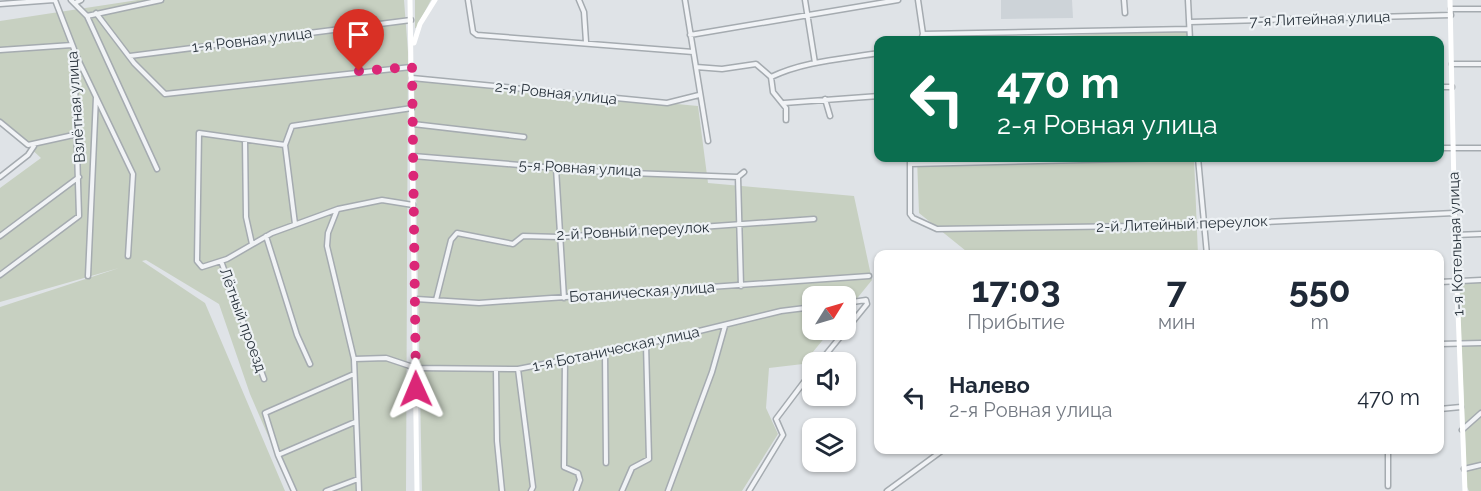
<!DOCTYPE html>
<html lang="ru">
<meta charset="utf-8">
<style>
body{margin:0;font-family:Raleway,sans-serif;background:#f2f2f3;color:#1f2937;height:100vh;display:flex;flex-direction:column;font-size:22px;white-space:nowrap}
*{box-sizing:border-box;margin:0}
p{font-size:20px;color:#747a83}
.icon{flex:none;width:33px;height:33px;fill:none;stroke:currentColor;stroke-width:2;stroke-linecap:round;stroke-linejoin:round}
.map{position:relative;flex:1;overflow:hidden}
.details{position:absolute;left:874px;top:250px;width:570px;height:204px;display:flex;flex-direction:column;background:#fff;border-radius:12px;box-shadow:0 2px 4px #0004}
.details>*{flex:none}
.top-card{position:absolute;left:874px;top:36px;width:570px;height:126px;border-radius:12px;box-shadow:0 2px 4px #0004;background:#0b6e4f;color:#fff;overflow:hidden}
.needle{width:39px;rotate:53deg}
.controls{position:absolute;left:802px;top:286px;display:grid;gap:12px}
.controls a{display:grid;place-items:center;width:54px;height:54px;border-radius:12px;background:#fff;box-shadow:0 2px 4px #0004;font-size:30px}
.pin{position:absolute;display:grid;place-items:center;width:51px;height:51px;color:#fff;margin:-62px -26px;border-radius:50% 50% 50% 0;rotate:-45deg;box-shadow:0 0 6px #0007}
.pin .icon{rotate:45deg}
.me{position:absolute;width:66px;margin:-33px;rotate:359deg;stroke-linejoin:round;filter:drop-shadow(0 0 4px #0008)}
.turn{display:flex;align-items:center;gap:21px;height:126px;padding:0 24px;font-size:27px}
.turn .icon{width:78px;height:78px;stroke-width:2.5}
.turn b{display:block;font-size:42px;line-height:51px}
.eta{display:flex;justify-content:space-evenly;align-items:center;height:102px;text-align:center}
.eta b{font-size:36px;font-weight:700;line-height:42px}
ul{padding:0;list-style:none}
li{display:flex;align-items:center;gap:18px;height:90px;padding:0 24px}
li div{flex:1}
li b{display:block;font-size:22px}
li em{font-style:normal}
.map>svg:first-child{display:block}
.built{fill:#cdd3d8}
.green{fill:#c7d0c1}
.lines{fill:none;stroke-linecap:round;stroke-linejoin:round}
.street-casing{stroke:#a5abb0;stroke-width:7}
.street{stroke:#f1f3f6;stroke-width:4}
.secondary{stroke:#fff;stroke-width:5}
.route{stroke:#db2777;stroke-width:10;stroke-dasharray:0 18}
.labels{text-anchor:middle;stroke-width:4.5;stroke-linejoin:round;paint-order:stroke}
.street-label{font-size:15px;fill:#29333c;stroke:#eef2f5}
</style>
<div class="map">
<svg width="1481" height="491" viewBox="0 0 1481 491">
<rect width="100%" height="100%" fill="#dfe3e7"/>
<path class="built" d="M1001,0H1072L1073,18L1001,19Z"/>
<path class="green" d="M138,0H404L408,52L406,491H292L250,394L219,304L146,260L142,261L205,303L285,491H0V307L119,268L0,302V188L41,158L0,120V21Z
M415,0H431L416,28H415Z
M1189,29L1190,40H923L926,36H1059Z
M414,79L698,106L708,183L854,196L872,280L846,312V297H813V330H831L803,364L769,368L766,408L778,434L742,491H422Z
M917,158H1194L1198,255H971L919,213Z
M1459,281H1481V491H1469L1467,487Z"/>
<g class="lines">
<g class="street-casing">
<path id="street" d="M71,0L87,16L161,0
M468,0L473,32L477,35L693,52
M579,0L584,12L586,42
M685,0L708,141
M805,0L815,63
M918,0L923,34L921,40
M1124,0L1125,13
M1188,0L1190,40
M75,3L81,0
M0,4L54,0
M1451,9H1481
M96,13L134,63L165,94L411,67
M87,16L157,169
M1190,22L1451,15
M923,34L1189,29
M690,35L898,0
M0,50L72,45
M75,53L133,174L128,256
M130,56L411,20
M1452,64H1481
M696,67L722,69L756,64L771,77C804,61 843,59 879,53
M771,77L773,92L786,108V120
M412,78L667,103L699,95
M1440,87H1452
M825,99L830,116
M784,103L879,96
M0,122L28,145L78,134
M413,124L524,137
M245,140L246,217L252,244
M285,145L199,133L197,261L202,267L227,259L272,233L338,209L382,200L413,205
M1440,148H1481
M413,156L604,172L738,177L744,172
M910,158V214L913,218L937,229L1205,225L1454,213
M1198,158L1207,255
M910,164L1171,158
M556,168L564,298
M0,177L28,155L34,146
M738,177L741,286
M337,210L328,233L327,246L354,359
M295,224L285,145L292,126L412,108
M1455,235L1481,234
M0,236L79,177
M266,236L297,335L310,364
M221,261L264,379
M0,275L79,216L74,49L55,0
M88,276L96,97
M1440,282L1481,280
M416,299L479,303L869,276
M436,300L451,240L457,233L513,244L523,236L559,237L814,219
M1440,344L1481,343
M605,352L606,463
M565,359L564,467L578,473L580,480L576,491
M819,363L867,304L866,300L846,303
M518,369L533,487L531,491
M496,370L497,441L502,491
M1440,409L1461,407
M1462,430L1481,413
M1388,450V486
M278,455L355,422
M1464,469L1481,465
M294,491L278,455L265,413L354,374
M326,491L358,479
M359,491L354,359L386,358L416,368L518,369L646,344L781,311L813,307
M622,491L632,468L649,459L646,344
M668,491L712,372L725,326
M749,491L783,435L776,419L813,370
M887,491L943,450"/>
</g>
<use href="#street" class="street"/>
<path class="secondary" d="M410,0L417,491
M1450,0L1455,235L1465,491
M414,43L420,24L435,0"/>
</g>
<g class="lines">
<path class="route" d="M359,71L412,67L416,389"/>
</g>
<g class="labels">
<g class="street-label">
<text transform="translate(1320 19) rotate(-2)" y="5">7-я Литейная улица</text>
<text transform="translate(252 40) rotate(-7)" y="5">1-я Ровная улица</text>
<text transform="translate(556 93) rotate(6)" y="5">2-я Ровная улица</text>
<text transform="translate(76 107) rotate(-94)" y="5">Взлётная улица</text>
<text transform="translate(580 168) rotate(3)" y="5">5-я Ровная улица</text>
<text transform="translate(1182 224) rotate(-2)" y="5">2-й Литейный переулок</text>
<text transform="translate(633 231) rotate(-3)" y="5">2-й Ровный переулок</text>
<text transform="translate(1456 244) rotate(-92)" y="5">1-я Котельная улица</text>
<text transform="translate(642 292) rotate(-4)" y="5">Ботаническая улица</text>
<text transform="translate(243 320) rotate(70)" y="5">Лётный проезд</text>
<text transform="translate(616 349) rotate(-12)" y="5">1-я Ботаническая улица</text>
</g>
</g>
</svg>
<div class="controls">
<a><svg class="needle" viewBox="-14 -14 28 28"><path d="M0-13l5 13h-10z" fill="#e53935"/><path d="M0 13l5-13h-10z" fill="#747a83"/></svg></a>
<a><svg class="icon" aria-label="sound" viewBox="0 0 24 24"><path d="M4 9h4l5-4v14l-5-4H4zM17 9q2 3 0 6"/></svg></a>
<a><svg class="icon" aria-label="layers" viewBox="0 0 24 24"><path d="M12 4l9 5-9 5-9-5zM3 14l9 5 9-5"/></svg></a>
</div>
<div class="pin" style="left:359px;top:71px;background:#d93025"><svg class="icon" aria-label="arrive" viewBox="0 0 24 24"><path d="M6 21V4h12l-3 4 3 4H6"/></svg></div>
<svg class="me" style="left:416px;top:389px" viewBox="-20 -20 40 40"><path d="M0-17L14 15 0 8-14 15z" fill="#db2777" stroke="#fff" stroke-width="4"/></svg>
<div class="top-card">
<div class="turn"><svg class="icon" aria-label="left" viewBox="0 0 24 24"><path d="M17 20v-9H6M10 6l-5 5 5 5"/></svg><div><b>470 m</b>2-я Ровная улица</div></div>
</div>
<section class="details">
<div class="eta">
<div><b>17:03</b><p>Прибытие</p></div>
<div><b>7</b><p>мин</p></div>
<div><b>550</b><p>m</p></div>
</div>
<ul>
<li><svg class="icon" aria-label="left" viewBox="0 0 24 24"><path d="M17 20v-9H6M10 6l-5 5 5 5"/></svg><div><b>Налево</b><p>2-я Ровная улица</p></div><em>470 m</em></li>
</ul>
</section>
</div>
